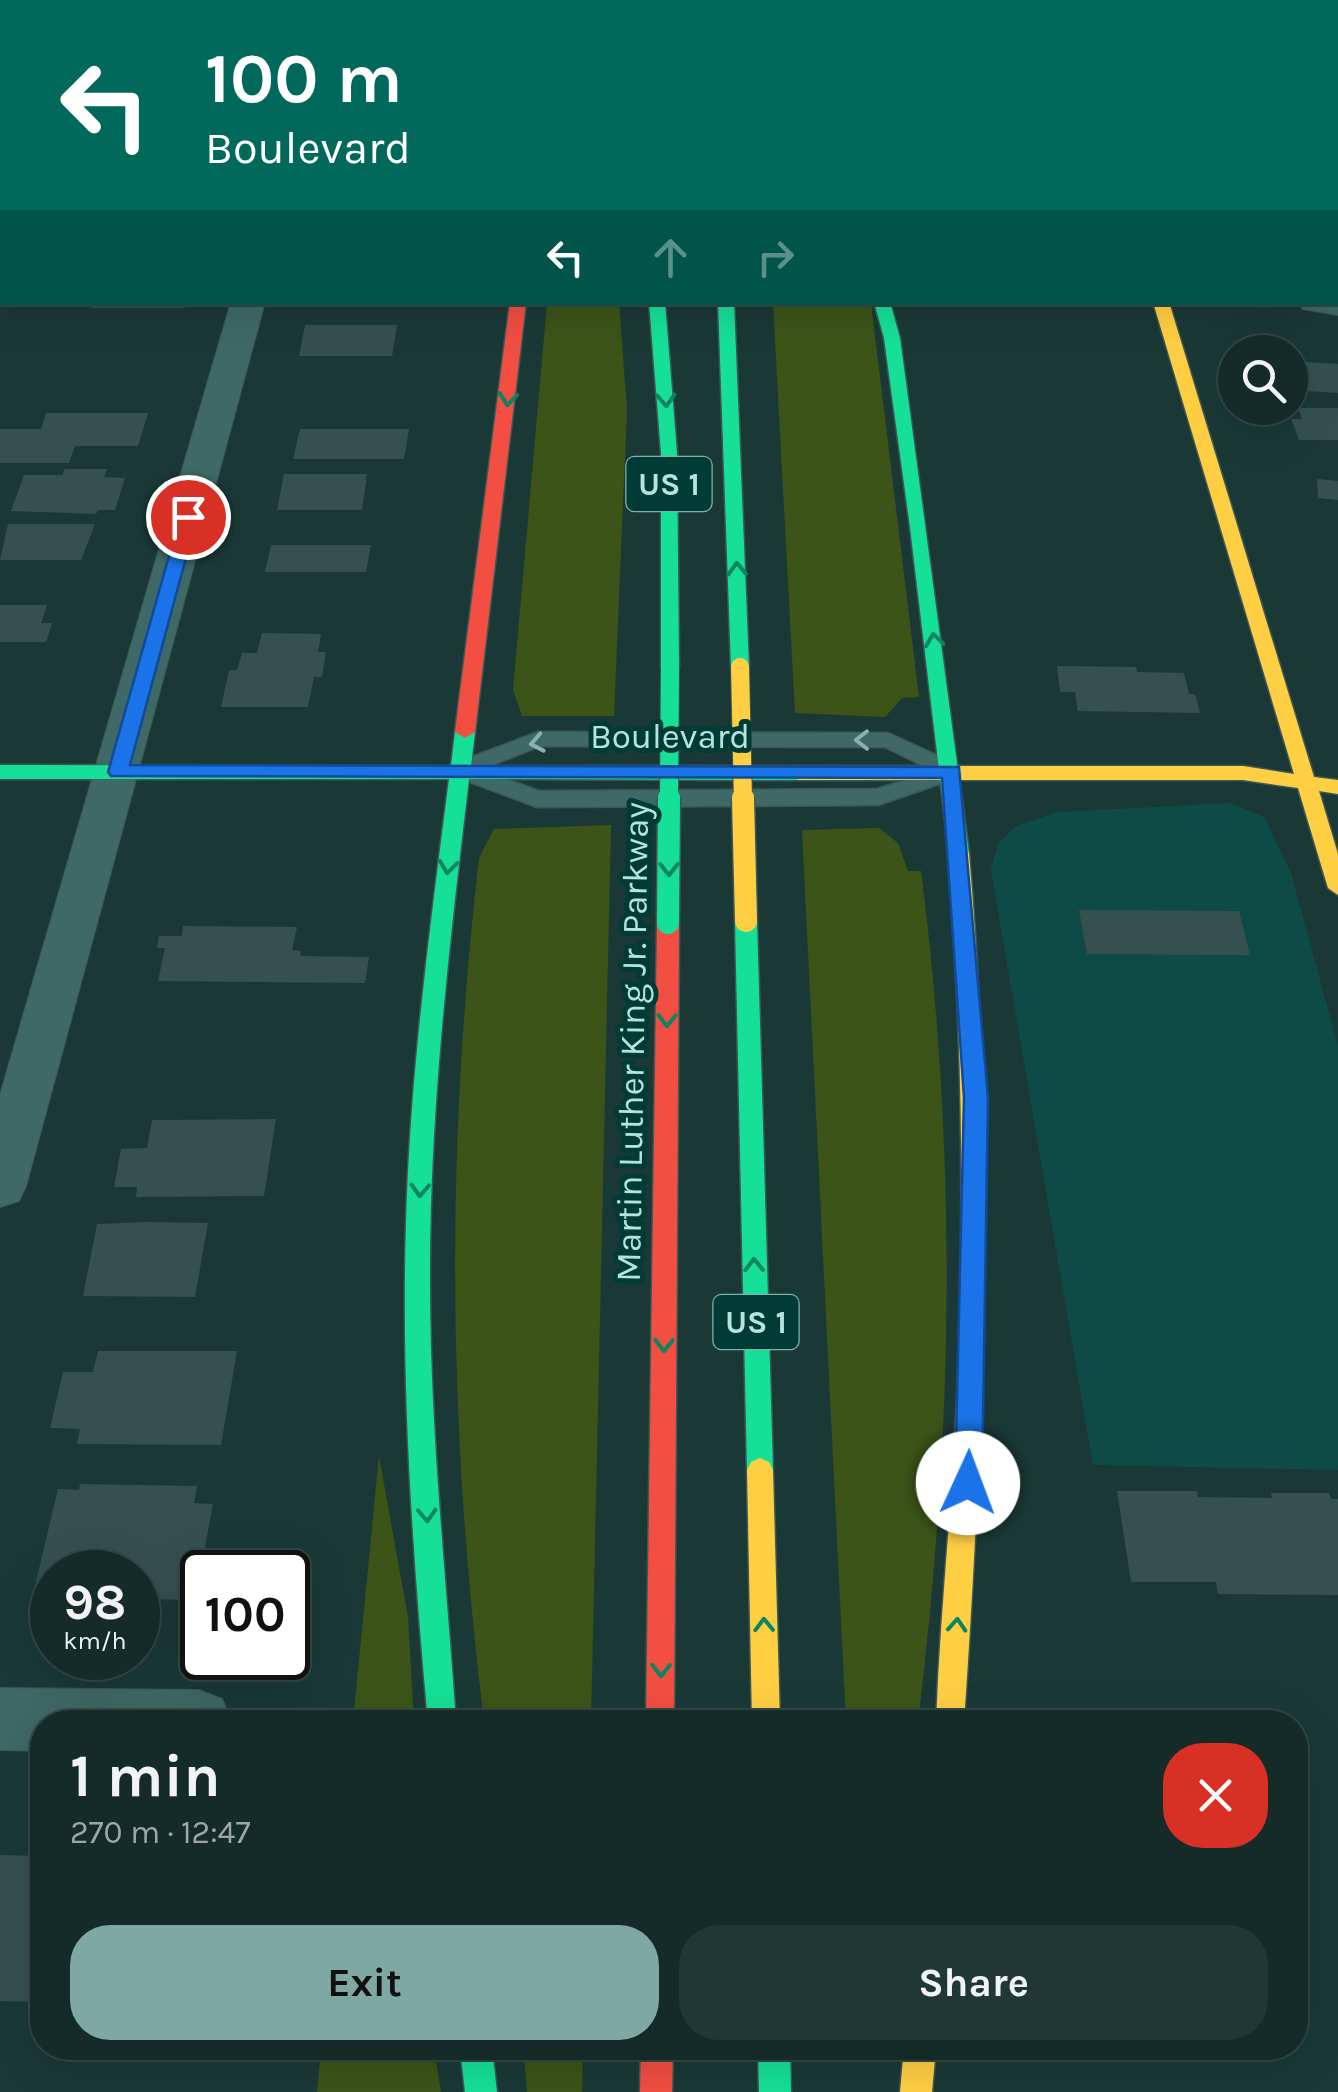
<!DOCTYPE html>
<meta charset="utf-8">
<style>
body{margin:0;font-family:Karla,sans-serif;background:#213734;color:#f1f3f6;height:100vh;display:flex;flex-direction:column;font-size:38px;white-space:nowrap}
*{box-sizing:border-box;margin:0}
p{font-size:32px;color:#9da7a8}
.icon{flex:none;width:55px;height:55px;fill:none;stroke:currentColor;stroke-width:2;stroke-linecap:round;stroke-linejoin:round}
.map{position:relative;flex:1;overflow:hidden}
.side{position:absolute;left:30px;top:1710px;width:1278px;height:350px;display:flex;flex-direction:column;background:#142b28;border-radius:40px;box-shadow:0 10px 40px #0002,0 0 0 2px #334745}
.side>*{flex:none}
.hud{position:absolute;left:0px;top:0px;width:1340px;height:305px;box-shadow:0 10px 40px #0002,0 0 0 2px #334745;background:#00695c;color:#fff;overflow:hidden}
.buttons{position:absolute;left:1218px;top:335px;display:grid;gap:20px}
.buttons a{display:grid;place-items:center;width:90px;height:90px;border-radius:50%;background:#142b28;box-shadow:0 10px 40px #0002,0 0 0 2px #334745;font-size:50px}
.speed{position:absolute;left:30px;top:1550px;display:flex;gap:20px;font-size:50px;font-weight:700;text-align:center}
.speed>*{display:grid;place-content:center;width:130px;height:130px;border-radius:50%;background:#142b28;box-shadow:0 10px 40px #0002,0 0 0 2px #334745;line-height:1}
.speed small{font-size:25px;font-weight:400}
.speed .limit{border:5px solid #111;border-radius:15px;background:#fff;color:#111}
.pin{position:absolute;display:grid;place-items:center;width:85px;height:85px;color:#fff;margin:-42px;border:5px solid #fff;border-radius:50%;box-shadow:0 2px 10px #0007}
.me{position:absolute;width:110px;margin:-55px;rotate:2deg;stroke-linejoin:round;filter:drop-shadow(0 0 8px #0008)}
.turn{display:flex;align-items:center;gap:35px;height:210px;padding:0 40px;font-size:45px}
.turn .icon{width:130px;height:130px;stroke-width:2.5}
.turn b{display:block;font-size:70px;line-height:85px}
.lanes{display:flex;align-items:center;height:95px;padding:0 40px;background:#0003;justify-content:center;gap:50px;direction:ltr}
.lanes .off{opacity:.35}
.round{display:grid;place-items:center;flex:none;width:105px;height:105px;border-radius:40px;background:#213734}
.head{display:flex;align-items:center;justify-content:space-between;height:170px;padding:0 40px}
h1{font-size:60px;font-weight:700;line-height:75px}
.button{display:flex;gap:20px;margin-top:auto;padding:20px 40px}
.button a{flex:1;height:115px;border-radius:40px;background:#80a8a3;color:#111;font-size:40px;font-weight:700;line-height:115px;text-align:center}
.button a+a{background:#213734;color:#f1f3f6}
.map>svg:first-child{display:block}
.built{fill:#0e4b46}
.green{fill:#3c5418}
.building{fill:#365050}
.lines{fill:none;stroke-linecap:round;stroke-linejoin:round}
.lane-casing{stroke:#3d5754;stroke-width:3}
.street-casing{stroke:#3d5754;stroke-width:2}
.fast-casing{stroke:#3d5754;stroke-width:3}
.slow-casing{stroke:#3d5754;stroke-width:3}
.jam-casing{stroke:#3d5754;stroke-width:3}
.lane{fill:#3f6966;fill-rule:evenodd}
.street{fill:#3f6966;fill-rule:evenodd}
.fast{fill:#16e098;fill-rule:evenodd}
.slow{fill:#ffcf43;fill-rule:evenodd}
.jam{fill:#f24e42;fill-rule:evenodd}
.fast-bridge-far1-casing{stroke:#3d5754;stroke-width:20;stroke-linecap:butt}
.fast-bridge-casing{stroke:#3d5754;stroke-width:25;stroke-linecap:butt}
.slow-bridge-far1-casing{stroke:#3d5754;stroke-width:20;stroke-linecap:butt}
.slow-bridge-casing{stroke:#3d5754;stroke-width:25;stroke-linecap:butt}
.fast-bridge-far1{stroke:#16e098;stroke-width:18}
.fast-bridge{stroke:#16e098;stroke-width:22}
.slow-bridge-far1{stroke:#ffcf43;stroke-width:18}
.slow-bridge{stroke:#ffcf43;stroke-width:22}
.oneway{stroke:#0a8562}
.oneway2{stroke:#87b2ad}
.route{fill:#1a73e8;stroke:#114b97;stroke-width:2.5}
.labels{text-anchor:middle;stroke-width:10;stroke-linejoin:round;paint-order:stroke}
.shield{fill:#003b36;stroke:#80b1ab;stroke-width:2.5}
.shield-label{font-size:32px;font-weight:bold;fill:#b7e3dd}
.street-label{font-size:35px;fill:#b7e3dd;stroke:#003b36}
</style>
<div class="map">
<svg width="1338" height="2092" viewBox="0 0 1338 2092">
<rect width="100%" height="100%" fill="#1a3936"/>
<path class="built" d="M1231,803L1264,817L1291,873L1338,1046V1470L1093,1465L991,870L998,843L1016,826L1058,812Z"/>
<path class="green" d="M547,303H619L627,410L614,716H522L513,690Z
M773,303H871L919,697L902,698L885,717L795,713Z
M611,825L591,1722H484C448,1427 445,1154 479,858L494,829Z
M879,828L898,843L908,871H921C958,1159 953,1435 918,1722H846L802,830Z
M379,1456L408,1617L414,1722H353Z
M321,2048H434L441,2092H317Z
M523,2048H583L582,2092H527Z"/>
<path class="building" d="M93,302H186L185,308H91Z
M305,325H397L392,356H299Z
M1290,361L1338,364V393L1290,390Z
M1298,408H1338V440H1299L1291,419H1302Z
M46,413H148L138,446H75L69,463H0V429H41Z
M300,429H409L404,459H293Z
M65,469H107L104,477L125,478L115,510H98L96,514L11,511L24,475H62Z
M284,474H367L362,510H277Z
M1317,479L1338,481V500L1318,498Z
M8,524H95L81,560H0Z
M271,545H371L366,572H265Z
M0,605H47L41,623H52L46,642H0Z
M262,633L321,634L318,652H326L322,677H314L308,707H221L229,670H237L242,653H257Z
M1057,666L1136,667L1137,672L1184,673L1189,694H1195L1200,713L1078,711L1075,692H1060Z
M1079,910L1239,911L1250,955L1087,954Z
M183,926L297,927L292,950L301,951L300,956L369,957L365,983L158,981L165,948H157L159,936H182Z
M276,1119L264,1196L136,1197L137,1187H114L121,1149L147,1148L152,1120Z
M145,1222L208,1223L195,1297L83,1296L97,1224Z
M98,1351H237L221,1445L77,1444L80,1429L50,1428L63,1372H93Z
M80,1484L197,1486L194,1503L213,1504L195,1600L138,1599V1572H52V1590H34L58,1489L79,1490Z
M1117,1491H1197L1198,1497L1272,1498L1271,1493H1329L1331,1499H1338V1595L1218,1594L1216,1582H1131Z
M0,1855L42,1856V2002L0,2001Z"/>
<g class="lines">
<g class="lane-casing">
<path id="lane" d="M1088,0H1133L1134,2H1090Z
M538,732L888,733L960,766L963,771L952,778L944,776L885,747L540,746L480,770L539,791L877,789L931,772L942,779L939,784L878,805L537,807L470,782L469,774L456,773L453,768L456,763Z"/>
</g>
<g class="street-casing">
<path id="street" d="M0,97H2V115H0Z
M0,203H2V223H0Z
M1338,295V315L1303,309L1298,302H1338Z
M231,302H265L26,1186L19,1201L0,1207V1095Z
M0,1688L199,1690L222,1699L231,1721L42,1722V1751L0,1750Z"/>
</g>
<g class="fast-casing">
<path id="fast" d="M663,0H675L676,2H664Z
M703,0H715L716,2H704Z
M649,302H665L677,453L679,667L670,673L661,667V453Z
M718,302H734L749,667L740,673L731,667Z
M874,302H890L900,338L969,853L959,860L949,853L910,527L884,338Z
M465,726L475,732L471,766H798L808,773L798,780L469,779C449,947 429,1115 430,1284C430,1430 446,1576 456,1722H428C413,1557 401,1389 406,1224C410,1075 430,927 449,779H0V765L451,766L455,732Z
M746,913L757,921L773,1470L769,1478L760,1482L751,1478L747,1470L735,921Z
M460,2048H492L497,2092H465Z
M758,2048H790L791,2092H759Z"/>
</g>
<g class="slow-casing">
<path id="slow" d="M589,0H601L602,2H590Z
M1153,302H1169L1314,777L1338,780V794L1319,791L1338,854V895L1328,888L1298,788L1243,780H798L788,773L798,766H1243L1294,774Z
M959,846L969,853C994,1143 984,1432 964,1722H936C940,1614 952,1506 957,1398C965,1216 962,1035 949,853Z
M760,1458L769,1462L773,1470L780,1722H752L747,1470L751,1462Z
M904,2048H936L932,2092H900Z"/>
</g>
<g class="jam-casing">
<path id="jam" d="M543,0H555V2H543Z
M1066,0H1078L1079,2H1067Z
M510,302H526L475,732L465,738L455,732Z
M668,915L679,923L674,1722H646L657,923Z
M641,2048H673L672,2092H640Z"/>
</g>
<use href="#lane" class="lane"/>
<use href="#street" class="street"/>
<use href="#fast" class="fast"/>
<use href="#slow" class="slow"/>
<use href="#jam" class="jam"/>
<g class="fast-bridge-far1-casing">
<path id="fast-bridge-far1" d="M669,801L670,667"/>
</g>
<g class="fast-bridge-casing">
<path id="fast-bridge" d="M668,923L669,798"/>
</g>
<g class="slow-bridge-far1-casing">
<path id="slow-bridge-far1" d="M740,667L743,801"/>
</g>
<g class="slow-bridge-casing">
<path id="slow-bridge" d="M743,798L746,921"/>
</g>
<use href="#fast-bridge-far1" class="fast-bridge-far1"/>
<use href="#fast-bridge" class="fast-bridge"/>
<use href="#slow-bridge-far1" class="slow-bridge-far1"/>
<use href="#slow-bridge" class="slow-bridge"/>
</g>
<defs><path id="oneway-chevron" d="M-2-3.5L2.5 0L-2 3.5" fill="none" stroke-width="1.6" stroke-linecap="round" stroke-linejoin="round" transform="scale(2.5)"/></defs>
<g class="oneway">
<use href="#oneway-chevron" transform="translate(508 399) rotate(96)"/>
<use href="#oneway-chevron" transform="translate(666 400) rotate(87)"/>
<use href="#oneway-chevron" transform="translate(737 569) rotate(-92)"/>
<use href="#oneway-chevron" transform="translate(934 640) rotate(-98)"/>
<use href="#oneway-chevron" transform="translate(448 867) rotate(97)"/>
<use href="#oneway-chevron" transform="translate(669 869) rotate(90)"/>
<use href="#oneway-chevron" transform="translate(667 1020) rotate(91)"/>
<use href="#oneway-chevron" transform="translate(420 1190) rotate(93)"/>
<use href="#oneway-chevron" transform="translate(754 1265) rotate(-91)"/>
<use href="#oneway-chevron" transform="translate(664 1345) rotate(91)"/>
<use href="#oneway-chevron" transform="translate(427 1515) rotate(87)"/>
<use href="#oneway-chevron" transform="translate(764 1625) rotate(-91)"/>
<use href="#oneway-chevron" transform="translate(957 1625) rotate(-86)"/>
<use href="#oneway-chevron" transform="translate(661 1670) rotate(91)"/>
</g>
<g class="oneway2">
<use href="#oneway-chevron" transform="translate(862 740) rotate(-180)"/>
<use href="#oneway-chevron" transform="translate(537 743) rotate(169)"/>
</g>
<path class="route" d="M188,512L197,517L130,765L959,767L988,1098L982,1483L978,1492L968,1495L959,1492L955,1483L964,1098L942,778L111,776L108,772L180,517Z"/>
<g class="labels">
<g class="shield">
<rect x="626.5" y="457" width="85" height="54" rx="8"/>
<rect x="713.5" y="1295" width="85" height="54" rx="8"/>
</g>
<g class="shield-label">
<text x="669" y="495">US 1</text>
<text x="756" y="1333">US 1</text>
</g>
<g class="street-label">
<text x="670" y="748">Boulevard</text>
<text transform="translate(632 1042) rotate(-89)" y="12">Martin Luther King Jr. Parkway</text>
</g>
</g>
</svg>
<div class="buttons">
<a><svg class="icon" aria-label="search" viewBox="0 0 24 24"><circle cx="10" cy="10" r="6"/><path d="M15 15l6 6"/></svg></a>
</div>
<div class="speed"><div>98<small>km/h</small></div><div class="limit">100</div></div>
<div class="pin" style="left:188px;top:517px;background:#d93025"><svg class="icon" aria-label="arrive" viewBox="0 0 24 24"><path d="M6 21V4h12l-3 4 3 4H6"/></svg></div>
<svg class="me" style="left:968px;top:1483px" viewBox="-20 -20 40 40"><circle r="19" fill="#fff"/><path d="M0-13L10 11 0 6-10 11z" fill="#1a73e8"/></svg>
<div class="hud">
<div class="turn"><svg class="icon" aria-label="left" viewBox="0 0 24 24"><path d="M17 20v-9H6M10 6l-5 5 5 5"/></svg><div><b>100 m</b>Boulevard</div></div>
<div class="lanes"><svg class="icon" aria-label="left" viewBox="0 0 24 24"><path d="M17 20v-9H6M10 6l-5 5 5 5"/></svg><svg class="icon off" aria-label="ahead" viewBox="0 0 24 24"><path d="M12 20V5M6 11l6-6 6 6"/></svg><svg class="icon off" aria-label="right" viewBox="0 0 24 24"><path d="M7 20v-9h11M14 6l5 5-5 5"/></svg></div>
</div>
<section class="side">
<div class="head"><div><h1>1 min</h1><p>270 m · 12:47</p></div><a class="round" style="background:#d93025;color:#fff"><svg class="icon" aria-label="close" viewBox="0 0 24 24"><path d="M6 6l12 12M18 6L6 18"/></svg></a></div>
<div class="button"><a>Exit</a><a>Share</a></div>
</section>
</div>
